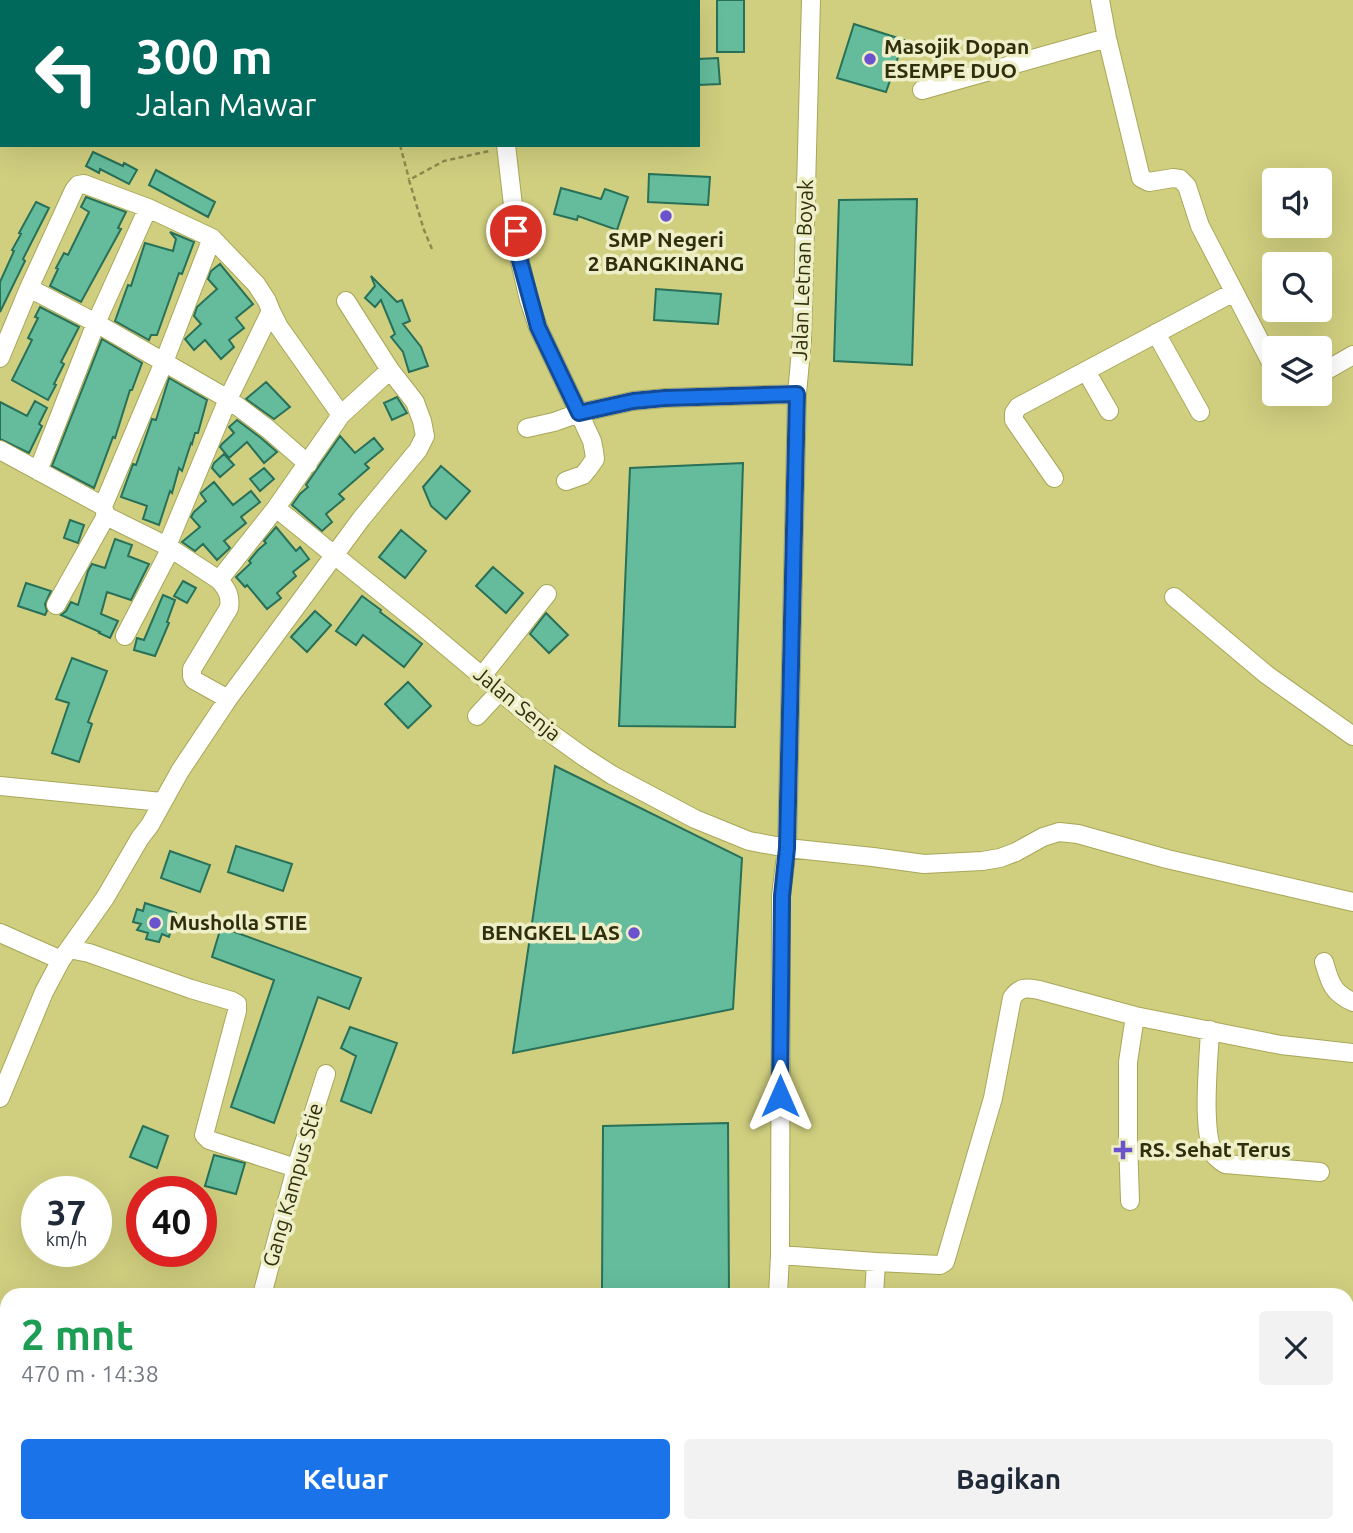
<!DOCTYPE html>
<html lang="id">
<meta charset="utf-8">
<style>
body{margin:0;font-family:Ubuntu,sans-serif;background:#f2f2f3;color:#1f2937;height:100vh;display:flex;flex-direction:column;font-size:26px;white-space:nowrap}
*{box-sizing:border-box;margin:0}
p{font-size:23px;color:#747a83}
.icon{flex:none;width:38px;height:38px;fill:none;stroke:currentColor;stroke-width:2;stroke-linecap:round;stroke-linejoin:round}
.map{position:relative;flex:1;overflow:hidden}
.drawer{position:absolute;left:0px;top:1288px;width:1354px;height:245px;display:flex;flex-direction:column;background:#fff;border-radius:21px 21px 0 0;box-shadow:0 7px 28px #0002}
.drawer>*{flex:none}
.guide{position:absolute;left:0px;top:0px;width:700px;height:147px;box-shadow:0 7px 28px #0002;background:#00695c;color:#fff;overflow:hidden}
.fabs{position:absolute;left:1262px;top:168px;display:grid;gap:14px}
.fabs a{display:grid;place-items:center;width:70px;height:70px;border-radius:7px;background:#fff;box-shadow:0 7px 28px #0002;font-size:35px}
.speed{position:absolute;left:21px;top:1176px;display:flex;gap:14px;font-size:35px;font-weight:700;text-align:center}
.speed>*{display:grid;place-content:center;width:91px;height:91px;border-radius:50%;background:#fff;box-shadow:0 7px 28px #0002;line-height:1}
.speed small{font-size:18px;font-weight:400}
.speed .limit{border:10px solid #d22;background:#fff;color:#111}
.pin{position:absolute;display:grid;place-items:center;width:60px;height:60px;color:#fff;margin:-30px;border:4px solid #fff;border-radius:50%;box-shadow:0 2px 7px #0007}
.me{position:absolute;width:77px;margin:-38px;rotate:0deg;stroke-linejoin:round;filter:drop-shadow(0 0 5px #0008)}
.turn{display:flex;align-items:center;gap:24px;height:147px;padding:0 21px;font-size:32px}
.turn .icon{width:91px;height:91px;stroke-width:2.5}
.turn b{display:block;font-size:49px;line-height:60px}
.round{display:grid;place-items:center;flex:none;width:74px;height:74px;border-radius:7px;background:#f2f2f3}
.overview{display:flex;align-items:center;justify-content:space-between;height:119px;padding:0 21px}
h1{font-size:42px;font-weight:700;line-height:52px;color:#1e9e55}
.primary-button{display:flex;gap:14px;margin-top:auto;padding:14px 21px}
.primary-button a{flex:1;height:80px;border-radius:7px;background:#1a73e8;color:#fff;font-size:28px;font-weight:700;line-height:80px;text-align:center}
.primary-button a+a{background:#f2f2f3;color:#1f2937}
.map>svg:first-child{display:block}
.building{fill:#64bc9c;stroke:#287058;stroke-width:2}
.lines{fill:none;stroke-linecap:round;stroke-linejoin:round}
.minor-casing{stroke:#a8a758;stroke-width:20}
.major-casing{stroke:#af6380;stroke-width:24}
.path{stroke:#8c8b4f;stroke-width:2.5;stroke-dasharray:5 3.5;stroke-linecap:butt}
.minor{stroke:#fff;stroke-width:18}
.major{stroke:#f8b2d8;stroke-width:21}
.route-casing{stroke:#114b97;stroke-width:18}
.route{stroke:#1a73e8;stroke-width:12}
.poi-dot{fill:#6b53cd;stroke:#eeeec7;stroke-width:2.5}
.labels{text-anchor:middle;stroke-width:7;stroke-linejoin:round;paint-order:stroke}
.poi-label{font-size:21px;font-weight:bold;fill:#302f0d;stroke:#eeeec7;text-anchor:start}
.street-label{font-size:21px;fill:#302f0d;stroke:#eeeec7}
</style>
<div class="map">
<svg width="1353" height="1533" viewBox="0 0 1353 1533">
<rect width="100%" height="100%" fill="#d0cf7f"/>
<path class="building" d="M717,0H744V52H717Z
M854,24L904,40L886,92L837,78Z
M718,58L720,84L698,85V59Z
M93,152L123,166L124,163L137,170L129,184L100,169L99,173L86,166Z
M156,170L215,202L208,217L149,185Z
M649,174L710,177L708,205L648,202Z
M561,188L601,199L605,189L628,197L617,230L578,216L577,220L554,214Z
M86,197L126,212L118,228L121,229L81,302L50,286L58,269L56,268L64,253L68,255L89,212L81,207Z
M917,199L912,365L834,361L839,200Z
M36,202L49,208L23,259L25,261L0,312V282L14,251L12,250L21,234L19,233Z
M170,232L194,242L182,274L179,273L157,335H151L149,340L115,321L128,285L131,286L145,243L173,251L176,239Z
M220,264L253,304L236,318L244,328L229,340L234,347L221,359L205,340L194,350L185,339L201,324L194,316L197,307L217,289L208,279L211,271Z
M371,276L397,302L402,300L410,321L403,324L421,347L428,366L409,372L403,352L391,337L395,334L381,300L375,307L365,298L375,286Z
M656,289L721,294L718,324L654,320Z
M40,307L79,327L61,362L64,364L54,384L56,385L48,400L12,380L32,340L28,338L38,318L35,317Z
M102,339L142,363L132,390H130L115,438L113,437L94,488L52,466Z
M169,378L207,400L198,433H195L192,444L191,443L182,471L179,468L172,493L170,491L159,525L143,519L147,506L121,497L133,464L136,465L152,419L156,420Z
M266,382L290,407L274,419L246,399Z
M397,397L407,413L392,420L384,403Z
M35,401L47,408L39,424L42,426L29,453L0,439V402L27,416Z
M237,420L261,438L277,452L264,463L247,442L229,458L220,447L222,444L234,433L229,427Z
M340,436L355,453L374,438L383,449L365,464L369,468L339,494L344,499L326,514L332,522L322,531L292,505L300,494L308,487L306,485Z
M224,454L234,465L220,477L212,468L214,463Z
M743,463L735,727L619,726L630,468Z
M441,466L470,491L446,519L431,506L423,487Z
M264,468L274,479L260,491L250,479Z
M214,482L233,505L251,491L260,502L241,517L246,523L224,541L230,548L217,560L203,544L195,551L182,542L200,527L191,517L194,512L206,501L201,494V493Z
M70,520L84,525L78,543L64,538Z
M276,527L296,551L300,547L309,559L293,572L296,576L277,593L281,598L267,609L247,585L245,587L236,577L251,563L249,561L258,550L266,543L264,541Z
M401,530L426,551L405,578L379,557Z
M115,539L132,545L128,556L149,564L131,600L107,592L101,614L118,621L110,638L99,633L100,632L61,615L66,611L71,602L78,605L88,571L92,564L105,568Z
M493,567L523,593L506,613L476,586Z
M183,581L196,588L187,603L174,596Z
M26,583L51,591L45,604L47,611L45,615L18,606Z
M163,595L175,600L167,622L169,623L155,656L134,650L137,638L144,640Z
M362,596L381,610L380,612L422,644L404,667L363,635L356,645L336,631Z
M315,611L331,625L307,652L291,637Z
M546,613L568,635L549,653L530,634Z
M72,658L107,671L88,722L92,724L79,762L52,753L69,703L56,699Z
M408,682L431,706L408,728L385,704Z
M555,766L742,858L733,1009L513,1053Z
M236,846L292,864L283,891L228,872Z
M170,851L210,865L200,892L161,878Z
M145,903L176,913L169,937L162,934L159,942L146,939L148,933L137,930L141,924L133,922L137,909L143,911Z
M221,927L361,978L349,1009L318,997L274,1123L231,1107L274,980L212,957Z
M350,1027L397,1043L371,1113L341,1101L356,1056L341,1048Z
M728,1123L729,1295H676L602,1290L603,1126Z
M143,1126L168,1136L157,1168L130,1157Z
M214,1155L245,1163L236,1194L205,1186Z"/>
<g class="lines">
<g class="minor-casing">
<path id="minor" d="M490,0V2
M1100,0L1107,38L1141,178L1149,182L1173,178L1180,179L1187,186L1200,226L1274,368
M0,13L2,10
M0,49L2,50
M922,90L1107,38
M0,103L2,96
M506,145L519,257L529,300L538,327L579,413L592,441L594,451L595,459L588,469L583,475L566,481
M29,288L96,323L228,399L167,546
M271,311L279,327L341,415
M1156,333L1200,412
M0,358L29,288L74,190L78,185L84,184L148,208L212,238L256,284L267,301L271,311L228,399L268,429L308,464
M1086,371L1109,411
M1320,374L1353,355
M527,428L554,422L579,413L633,401L665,398L797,394
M0,450L103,506L106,516L167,546L219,580
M38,471L96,323L148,208
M1054,478L1014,420V413L1018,407L1234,292
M103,506L164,362L212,238
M276,508L421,625L545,729L584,757L612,775L695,819L749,841L787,848L873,857L924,864L982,861L1000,858L1016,852L1043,837L1059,832L1078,834L1167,859L1353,902
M1174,597L1267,675L1353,736
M56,605L106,516
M125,636L171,548
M482,676L547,594
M228,699L361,519L418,450L425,436L422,421L415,402L390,370L346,301
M477,716L500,691
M0,786L162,802
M0,933L61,960
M69,949L89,953L191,989L232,1001L237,1004V1011L204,1135L209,1140L296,1168
M1324,962C1330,982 1332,993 1353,1002
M1210,1030C1209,1058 1200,1136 1216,1157C1218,1159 1223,1163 1225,1164L1320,1172
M0,1098L44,992L61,960L105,898L140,838L150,825L180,771L228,699L194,680L192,676V669L229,608C231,596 227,589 219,580L276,508L341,415L390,370
M1130,1201L1128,1139V1062L1135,1016
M780,1255L876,1262L940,1265L945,1262L993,1098L1012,998C1020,986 1027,988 1039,990L1135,1016L1281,1045L1353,1053
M262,1295L296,1168L326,1074
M778,1295L780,1255L781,896L787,848L797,394L802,339L811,0
M874,1295L876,1262
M782,1526V1533
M352,1533L355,1526
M882,1533L883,1526
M1242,1533L1245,1526"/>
</g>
<g class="major-casing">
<path id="major" d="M0,1402L7,1405
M1348,1416L1353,1413
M525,1526L562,1533
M1152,1533L1170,1526"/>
</g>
<path class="path" d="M363,0L364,2
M400,145L409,179
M432,249L424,230L409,180L444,161L489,151"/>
<use href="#minor" class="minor"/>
<use href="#major" class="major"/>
</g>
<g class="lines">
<g class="route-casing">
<path id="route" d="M516,231L519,257L538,327L579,413L633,401L665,398L797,394L787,848L782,896L780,1096"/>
</g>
<use href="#route" class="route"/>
</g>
<g class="poi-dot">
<circle cx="870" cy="59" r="7"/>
<circle cx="666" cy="216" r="7"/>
<circle cx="155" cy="923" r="7"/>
<circle cx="634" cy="933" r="7"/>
<path d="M1119.5 1139.5h7v7h7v7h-7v7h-7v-7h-7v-7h7z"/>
</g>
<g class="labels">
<g class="poi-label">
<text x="884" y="54">Masojik Dopan<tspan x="884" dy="24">ESEMPE DUO</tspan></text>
<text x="666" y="247" text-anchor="middle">SMP Negeri<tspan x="666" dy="24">2 BANGKINANG</tspan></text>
<text x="169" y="930">Musholla STIE</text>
<text x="620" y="940" text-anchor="end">BENGKEL LAS</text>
<text x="1139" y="1157">RS. Sehat Terus</text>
</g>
<g class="street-label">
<text transform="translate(803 270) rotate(-88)" y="7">Jalan Letnan Boyak</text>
<text transform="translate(517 704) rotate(39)" y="7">Jalan Senja</text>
<text transform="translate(293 1185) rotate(-74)" y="7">Gang Kampus Stie</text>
</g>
</g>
</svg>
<div class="fabs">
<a><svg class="icon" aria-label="sound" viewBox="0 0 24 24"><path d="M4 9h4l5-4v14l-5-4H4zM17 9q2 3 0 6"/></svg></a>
<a><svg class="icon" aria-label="search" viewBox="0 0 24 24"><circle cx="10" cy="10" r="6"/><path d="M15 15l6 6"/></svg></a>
<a><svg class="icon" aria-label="layers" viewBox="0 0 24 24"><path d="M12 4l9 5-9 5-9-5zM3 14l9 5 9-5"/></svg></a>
</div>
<div class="speed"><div>37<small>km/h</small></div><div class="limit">40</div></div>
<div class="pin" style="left:516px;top:231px;background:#d93025"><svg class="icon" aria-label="arrive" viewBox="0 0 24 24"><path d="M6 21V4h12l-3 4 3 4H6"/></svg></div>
<svg class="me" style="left:780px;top:1096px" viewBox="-20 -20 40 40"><path d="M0-17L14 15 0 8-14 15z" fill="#1a73e8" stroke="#fff" stroke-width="4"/></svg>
<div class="guide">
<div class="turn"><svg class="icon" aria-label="left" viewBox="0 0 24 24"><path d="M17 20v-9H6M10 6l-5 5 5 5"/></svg><div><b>300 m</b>Jalan Mawar</div></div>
</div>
<section class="drawer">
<div class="overview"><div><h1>2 mnt</h1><p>470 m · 14:38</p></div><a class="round"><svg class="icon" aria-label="close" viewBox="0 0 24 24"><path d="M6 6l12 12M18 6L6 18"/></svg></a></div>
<div class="primary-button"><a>Keluar</a><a>Bagikan</a></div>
</section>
</div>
